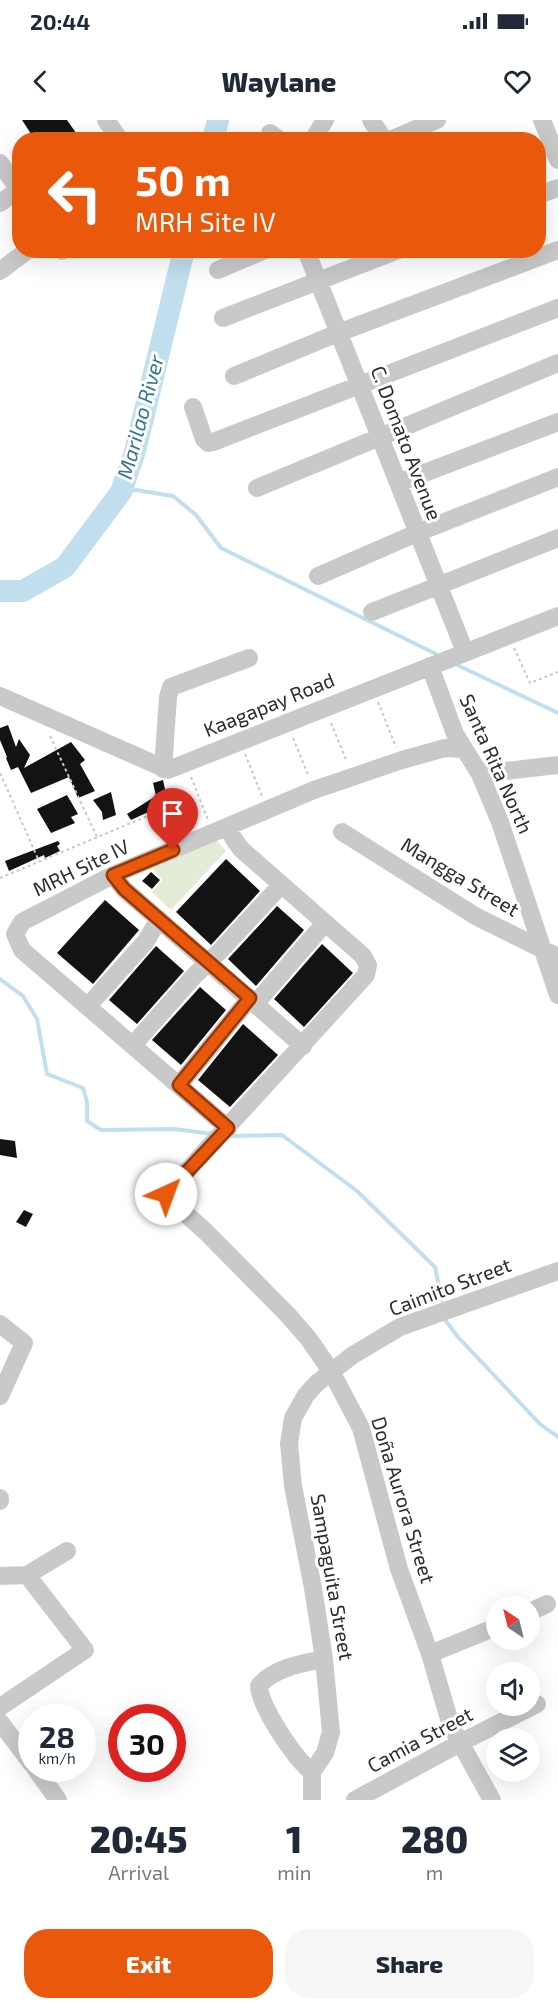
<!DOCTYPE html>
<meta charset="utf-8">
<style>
body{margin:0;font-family:"Exo 2",sans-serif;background:#f6f6f7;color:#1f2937;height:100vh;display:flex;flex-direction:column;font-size:22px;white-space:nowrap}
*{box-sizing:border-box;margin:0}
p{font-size:20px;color:#747a83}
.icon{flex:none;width:33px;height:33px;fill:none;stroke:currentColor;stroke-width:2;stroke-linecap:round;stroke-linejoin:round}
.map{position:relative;height:1680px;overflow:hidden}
.details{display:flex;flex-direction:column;background:#fff;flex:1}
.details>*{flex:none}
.guide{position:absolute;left:12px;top:12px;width:534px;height:126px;border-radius:24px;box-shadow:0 6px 24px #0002;background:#ea580c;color:#fff;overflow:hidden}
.needle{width:39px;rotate:325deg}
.fabs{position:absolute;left:486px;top:1476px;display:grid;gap:12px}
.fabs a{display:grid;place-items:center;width:54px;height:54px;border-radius:50%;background:#fff;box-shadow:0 6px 24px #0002;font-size:30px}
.speed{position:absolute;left:18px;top:1584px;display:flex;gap:12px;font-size:30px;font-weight:700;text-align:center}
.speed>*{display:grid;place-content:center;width:78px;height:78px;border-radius:50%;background:#fff;box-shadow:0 6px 24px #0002;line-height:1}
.speed small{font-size:15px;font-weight:400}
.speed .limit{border:9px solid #d22;background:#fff;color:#111}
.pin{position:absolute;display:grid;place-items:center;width:51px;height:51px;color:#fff;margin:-62px -26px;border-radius:50% 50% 50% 0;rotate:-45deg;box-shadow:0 0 6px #0007}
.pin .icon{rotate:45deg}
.me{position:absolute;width:66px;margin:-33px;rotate:43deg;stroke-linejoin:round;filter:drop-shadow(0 0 4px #0008)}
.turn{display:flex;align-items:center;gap:21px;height:126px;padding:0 24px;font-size:27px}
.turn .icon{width:78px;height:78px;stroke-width:2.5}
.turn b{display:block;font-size:42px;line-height:51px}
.eta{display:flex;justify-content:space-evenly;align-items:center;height:102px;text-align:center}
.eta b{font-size:36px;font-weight:800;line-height:42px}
.primary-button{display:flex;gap:12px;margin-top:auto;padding:12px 24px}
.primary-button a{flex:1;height:69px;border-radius:24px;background:#ea580c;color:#fff;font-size:24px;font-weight:800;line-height:69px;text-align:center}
.primary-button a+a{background:#f6f6f7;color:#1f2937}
.status{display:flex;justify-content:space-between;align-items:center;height:42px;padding:0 30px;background:#fff;direction:ltr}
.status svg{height:16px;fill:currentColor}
header{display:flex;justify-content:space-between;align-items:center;height:78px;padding:0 24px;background:#fff;font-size:27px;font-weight:800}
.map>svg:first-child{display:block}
.green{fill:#e4ecd8}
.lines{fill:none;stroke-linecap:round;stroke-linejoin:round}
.stream{stroke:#c1dfee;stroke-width:4}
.river{stroke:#c1dfee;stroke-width:22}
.building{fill:#131313}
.path{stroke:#c9c9c9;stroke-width:2;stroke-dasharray:3 3;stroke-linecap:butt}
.minor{stroke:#c9c9c9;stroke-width:18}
.route-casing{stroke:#983908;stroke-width:15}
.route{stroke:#ea580c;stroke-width:10}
.labels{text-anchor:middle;stroke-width:6;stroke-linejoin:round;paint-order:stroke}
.street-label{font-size:20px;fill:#2c2c2c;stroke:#fff}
.water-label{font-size:21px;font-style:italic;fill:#347595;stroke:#fff}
</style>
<div class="status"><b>20:44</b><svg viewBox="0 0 49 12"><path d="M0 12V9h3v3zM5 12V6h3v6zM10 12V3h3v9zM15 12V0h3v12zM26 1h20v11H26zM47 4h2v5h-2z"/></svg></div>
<header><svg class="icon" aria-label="back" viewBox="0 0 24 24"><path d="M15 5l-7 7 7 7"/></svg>Waylane<svg class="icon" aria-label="heart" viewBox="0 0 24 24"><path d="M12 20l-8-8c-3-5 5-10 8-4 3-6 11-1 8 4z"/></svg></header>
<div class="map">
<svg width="558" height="1680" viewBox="0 0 558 1680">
<rect width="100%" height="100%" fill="#fff"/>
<path class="green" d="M214,717L226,731L171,790L152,772L162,760L150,745Z"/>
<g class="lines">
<path class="stream" d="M121,372L136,370L173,376L196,395L221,428L436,534
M453,543L558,593
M0,859L23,876L37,899L47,954L83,968L87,982V1001L101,1010L174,1009L213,1014
M229,1016L282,1015L357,1071L435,1147L442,1180
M446,1201L458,1217L540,1304L558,1317"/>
<path class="river" d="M213,20L218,0
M0,471H23L65,447L121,372L135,331L184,130"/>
</g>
<path class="building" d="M22,0H67L81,20H35Z
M8,605L16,627L19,619L30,635L24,648L71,622L85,640L80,644L95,671L78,678L69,657L31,673L18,647L11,650L6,638L7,637L0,620V608Z
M163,660L168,683L131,700L127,694L156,676L153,663Z
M111,672L116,695L103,700L102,692L93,680Z
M67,675L78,694L71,697L75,703L51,713L37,689Z
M58,721L60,724L57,726L60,731L45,738L44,735L9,751L5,741Z
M226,739L260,771L211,825L176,792Z
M151,752L160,760L152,769L142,761Z
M105,780L139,810L93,864L57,833Z
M277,786L304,810L256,866L228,839Z
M322,824L353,853L304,907L274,879Z
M156,826L184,851L137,904L109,880Z
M200,867L226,890L181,945L152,920Z
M243,904L278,935L230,987L198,960Z
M0,1019L15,1021L17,1038L0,1035Z
M24,1090L33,1094L26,1107L16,1102Z"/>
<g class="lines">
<path class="path" d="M514,528L530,563L558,552
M378,582L396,627
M331,603L347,642
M50,616L97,717
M293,618L309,657
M245,634L262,676
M0,653L39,741
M191,657L208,700
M0,758L157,692"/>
<path class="minor" d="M106,0L120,20
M371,0L384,20
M542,0L558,40
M270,13L280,20
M313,20L325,0
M390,20L437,0
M0,43L20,71
M538,75L558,68
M0,83L18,70
M62,130V131
M306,130L465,532
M218,150L265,130
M0,151L28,130
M223,198L398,130
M234,256L338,213L558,130
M193,287L204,319L208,323L213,322L558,188
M398,363L558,302
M257,368L558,243
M318,456L417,413L558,357
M372,492L558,418
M430,546L455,614L480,654L500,702L558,875
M0,576L168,650L558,496
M163,649L168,577L171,567L249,538
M480,654L558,645
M342,712L477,797L558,837
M113,755L124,769L303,926
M255,884L325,803
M88,886L146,821L159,799
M133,925L194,856L219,832L281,765
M179,965L250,878
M228,1008L22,830L15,814L22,802L113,755L314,670L402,640L445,628L463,629
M166,1074L366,855L368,845L363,836L241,729L233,718L229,707
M166,1076L206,1112L287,1194L308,1218L331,1251L361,1308L399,1449L430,1534L451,1606L492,1680
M0,1204L24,1223L0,1276
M0,1378V1381
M0,1456L27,1455L67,1431
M530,1492L547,1484
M430,1534L496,1507
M0,1587L85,1530L27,1455
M0,1602L32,1644
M35,1648L58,1680
M312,1652C295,1639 260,1587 259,1566C273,1548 303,1543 324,1539
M312,1680V1652L325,1633L331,1612L324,1539L313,1468L293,1366L289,1324L293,1298L306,1275L317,1263L353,1235L400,1207L558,1151
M355,1680L460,1623L537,1584"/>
</g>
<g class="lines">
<g class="route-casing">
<path id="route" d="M166,1074L228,1008L179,965L250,878L124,769L113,755L173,730"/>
</g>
<use href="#route" class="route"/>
</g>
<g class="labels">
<g class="street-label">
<text transform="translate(406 323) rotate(69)" y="7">C. Domato Avenue</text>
<text transform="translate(269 585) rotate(-22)" y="7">Kaagapay Road</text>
<text transform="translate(496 644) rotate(66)" y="7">Santa Rita North</text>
<text transform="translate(81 748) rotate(-26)" y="7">MRH Site IV</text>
<text transform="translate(460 757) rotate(31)" y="7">Mangga Street</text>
<text transform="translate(450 1167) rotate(-21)" y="7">Caimito Street</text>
<text transform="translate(403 1380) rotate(73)" y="7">Doña Aurora Street</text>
<text transform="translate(332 1457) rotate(80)" y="7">Sampaguita Street</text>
<text transform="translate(420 1620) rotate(-28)" y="7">Camia Street</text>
</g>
<g class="water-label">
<text transform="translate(141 297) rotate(-75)" y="7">Marilao River</text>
</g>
</g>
</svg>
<div class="fabs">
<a><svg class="needle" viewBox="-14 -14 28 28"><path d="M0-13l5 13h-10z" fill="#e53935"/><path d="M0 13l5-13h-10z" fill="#747a83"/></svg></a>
<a><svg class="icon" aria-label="sound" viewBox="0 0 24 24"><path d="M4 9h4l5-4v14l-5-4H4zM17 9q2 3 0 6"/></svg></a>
<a><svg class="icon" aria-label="layers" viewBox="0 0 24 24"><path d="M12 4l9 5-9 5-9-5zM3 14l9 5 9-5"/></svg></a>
</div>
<div class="speed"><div>28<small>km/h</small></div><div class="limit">30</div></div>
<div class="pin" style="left:173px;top:730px;background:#d93025"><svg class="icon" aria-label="arrive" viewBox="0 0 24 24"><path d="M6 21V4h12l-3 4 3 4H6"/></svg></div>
<svg class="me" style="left:166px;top:1074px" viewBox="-20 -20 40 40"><circle r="19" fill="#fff"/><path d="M0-13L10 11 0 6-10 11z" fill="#ea580c"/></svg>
<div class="guide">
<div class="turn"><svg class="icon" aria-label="left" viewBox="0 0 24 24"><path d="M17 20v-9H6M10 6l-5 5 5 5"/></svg><div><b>50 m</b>MRH Site IV</div></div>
</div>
</div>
<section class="details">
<div class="eta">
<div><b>20:45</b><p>Arrival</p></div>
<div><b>1</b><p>min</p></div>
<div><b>280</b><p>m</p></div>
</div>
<div class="primary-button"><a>Exit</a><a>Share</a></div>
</section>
